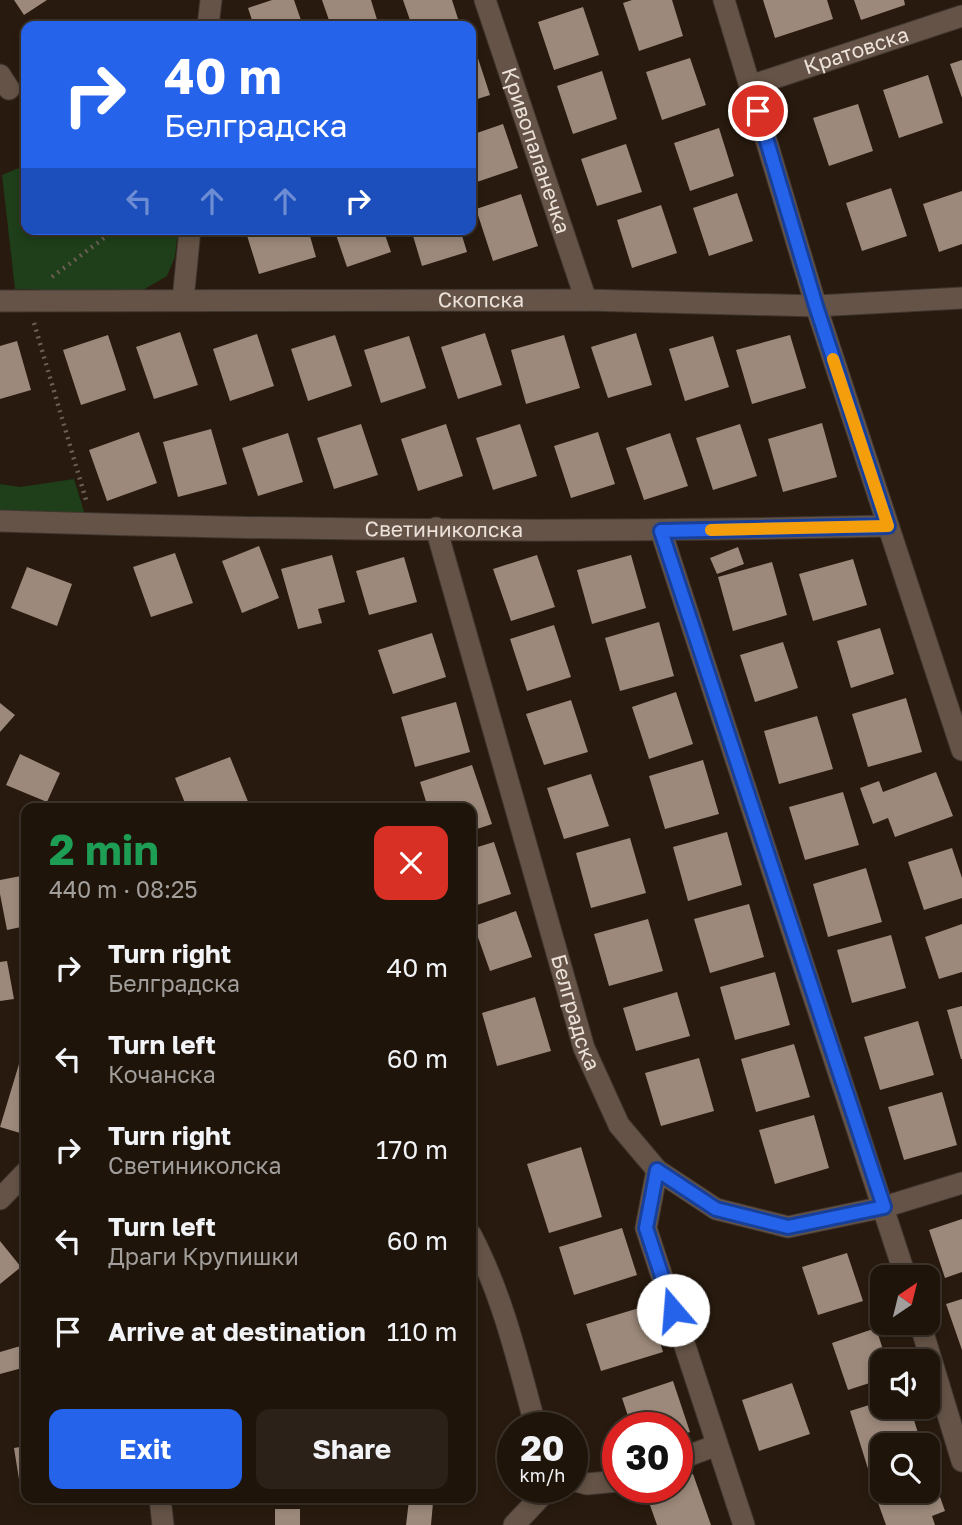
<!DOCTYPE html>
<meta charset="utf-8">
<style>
body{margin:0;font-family:"Golos Text",sans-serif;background:#2b2118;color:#f1f3f6;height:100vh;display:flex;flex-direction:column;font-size:26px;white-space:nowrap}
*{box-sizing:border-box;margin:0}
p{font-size:23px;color:#a19e9c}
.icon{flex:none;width:38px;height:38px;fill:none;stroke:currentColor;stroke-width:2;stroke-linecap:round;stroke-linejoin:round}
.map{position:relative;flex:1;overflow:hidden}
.details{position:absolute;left:21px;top:803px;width:455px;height:700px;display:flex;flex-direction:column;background:#1e140a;border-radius:14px;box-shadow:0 4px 10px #0003,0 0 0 2px #3c332b}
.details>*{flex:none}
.banner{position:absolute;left:21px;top:21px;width:455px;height:214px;border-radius:14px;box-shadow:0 4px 10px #0003,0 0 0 2px #3c332b;background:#2563eb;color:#fff;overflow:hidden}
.needle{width:46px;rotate:35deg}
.fabs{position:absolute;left:870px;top:1265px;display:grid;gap:14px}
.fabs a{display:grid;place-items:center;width:70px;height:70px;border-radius:14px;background:#1e140a;box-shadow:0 4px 10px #0003,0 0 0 2px #3c332b;font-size:35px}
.speed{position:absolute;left:497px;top:1412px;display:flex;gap:14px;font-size:35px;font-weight:700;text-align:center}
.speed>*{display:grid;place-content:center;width:91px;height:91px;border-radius:50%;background:#1e140a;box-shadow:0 4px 10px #0003,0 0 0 2px #3c332b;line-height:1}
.speed small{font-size:18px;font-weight:400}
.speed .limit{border:10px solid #d22;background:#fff;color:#111}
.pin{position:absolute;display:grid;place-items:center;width:60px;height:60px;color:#fff;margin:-30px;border:4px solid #fff;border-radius:50%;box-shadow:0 2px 7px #0007}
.me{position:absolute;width:77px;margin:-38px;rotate:342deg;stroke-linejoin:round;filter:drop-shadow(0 0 5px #0008)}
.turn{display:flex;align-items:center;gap:24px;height:147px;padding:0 28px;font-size:32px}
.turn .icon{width:91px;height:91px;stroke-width:2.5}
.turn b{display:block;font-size:49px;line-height:60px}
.lanes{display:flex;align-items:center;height:66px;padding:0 28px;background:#0003;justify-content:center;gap:35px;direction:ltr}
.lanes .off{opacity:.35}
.round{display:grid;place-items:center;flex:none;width:74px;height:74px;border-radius:14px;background:#2b2118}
.overview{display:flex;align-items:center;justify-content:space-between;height:119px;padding:0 28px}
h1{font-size:42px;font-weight:700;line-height:52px;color:#1e9e55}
.button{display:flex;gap:14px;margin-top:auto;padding:14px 28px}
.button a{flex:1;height:80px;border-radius:14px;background:#2563eb;color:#fff;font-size:28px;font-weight:700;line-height:80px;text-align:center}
.button a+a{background:#2b2118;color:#f1f3f6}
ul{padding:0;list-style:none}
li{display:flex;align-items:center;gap:21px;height:91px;padding:0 28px}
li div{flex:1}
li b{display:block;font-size:26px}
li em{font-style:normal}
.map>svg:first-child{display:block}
.green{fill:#1e3f19}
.building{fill:#9c897b}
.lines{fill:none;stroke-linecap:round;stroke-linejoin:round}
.minor-casing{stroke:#403630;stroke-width:23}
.path{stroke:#6b5f54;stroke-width:4.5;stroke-dasharray:2 5;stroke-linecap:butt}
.minor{stroke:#645346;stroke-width:21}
.route-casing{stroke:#184099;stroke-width:18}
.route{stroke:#2563eb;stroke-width:12}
.slow{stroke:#f59e0b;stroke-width:12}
.labels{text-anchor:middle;stroke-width:7;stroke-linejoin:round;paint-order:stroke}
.street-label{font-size:21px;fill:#ece2da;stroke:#0c0603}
</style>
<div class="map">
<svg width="962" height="1525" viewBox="0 0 962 1525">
<rect width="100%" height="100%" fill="#281a0e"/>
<path class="green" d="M26,165V229H178L175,257L167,276L143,290L101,292L15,289L2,175Z
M74,479L85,515L0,514V484L20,487Z"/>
<path class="building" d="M14,0H47L24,15Z
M272,0H294L303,26H254L248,8Z
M322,0H371L379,26H331Z
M403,0H452L460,25L412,26Z
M632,0H672L683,36L639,51L623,3Z
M763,0H827L833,19L775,38Z
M854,0H904L905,5L861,20Z
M583,7L599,55L554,70L538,22Z
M473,43L490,95L471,101V44Z
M690,58L706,105L662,120L646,72Z
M962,60V98L950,64Z
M602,71L617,119L573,134L557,86Z
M928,75L943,123L899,138L883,90Z
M858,104L873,151L829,166L813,118Z
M503,124L518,168L471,184V135Z
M719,128L734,176L690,191L674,143Z
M626,144L642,192L597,206L581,159Z
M891,188L907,236L862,251L846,203Z
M962,191V244L939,252L923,204Z
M737,193L753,241L709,256L693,208Z
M521,194L538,246L493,261L476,209Z
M661,205L677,253L632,268L617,220Z
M245,229H308L316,257L259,274Z
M334,229H383L391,252L347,267Z
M411,229H460L467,252L422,266Z
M180,332L198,385L154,399L136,347Z
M485,333L502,385L458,399L441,347Z
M636,333L652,385L608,398L591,347Z
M257,334L274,386L230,401L213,349Z
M108,335L126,390L81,405L63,350Z
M335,335L352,386L308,401L291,349Z
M564,335L580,388L526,404L511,350Z
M790,335L806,388L752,404L736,350Z
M409,336L426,388L381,403L364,350Z
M713,336L729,387L685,401L669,349Z
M17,341L31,390L0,399V346Z
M822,423L837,477L783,492L768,439Z
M361,424L378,475L334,489L317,438Z
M446,424L463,476L418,491L401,439Z
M520,424L537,476L493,490L476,438Z
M740,424L757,476L713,490L696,438Z
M211,429L227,484L178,497L163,442Z
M139,432L157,483L107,501L89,450Z
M598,432L615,484L571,498L554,446Z
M288,433L303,482L258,496L242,448Z
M670,433L688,486L644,500L626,448Z
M259,546L279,598L242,613L222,561Z
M738,547L744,564L717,574L710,558Z
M175,553L193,603L151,617L133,567Z
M332,555L345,602L318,609L322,623L298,629L281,569Z
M537,555L555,607L511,621L493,569Z
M631,555L646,608L592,624L577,570Z
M404,557L417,602L369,615L356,571Z
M853,559L867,605L813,621L799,574Z
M772,562L787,615L733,631L718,577Z
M27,567L72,584L57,626L11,608Z
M659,622L674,676L620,691L605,638Z
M554,625L571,677L527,691L510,639Z
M880,628L894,674L851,688L837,641Z
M432,633L446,677L393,694L378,650Z
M783,642L798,688L755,702L740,655Z
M676,692L693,744L649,759L632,707Z
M906,698L922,752L868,767L852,714Z
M571,700L588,752L544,765L526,714Z
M456,702L470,752L415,767L401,717Z
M0,703L15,715L0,732Z
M817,716L833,769L779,784L764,731Z
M20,754L60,773L47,802L6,785Z
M230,757L249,804L237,808H187L175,778Z
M703,760L719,814L665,829L649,776Z
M472,765L492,824L471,831V808H428L420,782Z
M936,772L953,816L895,837L888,818L873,824L860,788L879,781L883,792Z
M591,774L609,826L564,839L547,788Z
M843,792L859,845L805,860L789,807Z
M727,832L742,885L688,901L673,847Z
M630,838L646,893L591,908L576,853Z
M494,842L511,894L471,907V849Z
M952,848L962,878V898L924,910L908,862Z
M866,868L882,922L828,937L813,884Z
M26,875V926L7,930L0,894V880Z
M749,904L764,957L710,973L694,919Z
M516,911L532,957L490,971L474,926Z
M648,919L663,971L609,986L594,934Z
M962,924V972L939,979L925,937Z
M891,935L906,988L852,1003L837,950Z
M7,961L14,999L0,1001V962Z
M775,972L790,1025L735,1040L720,987Z
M677,992L690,1036L636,1051L623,1008Z
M535,997L551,1051L497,1066L482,1013Z
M962,1006V1059H961L947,1010Z
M918,1021L934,1075L880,1090L864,1037Z
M794,1044L810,1097L756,1112L741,1059Z
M699,1058L714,1111L661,1126L645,1073Z
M19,1064L26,1066V1113L20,1133L0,1127Z
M942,1092L957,1145L904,1160L888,1107Z
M814,1115L829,1168L775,1184L759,1130Z
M581,1147L602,1217L549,1233L527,1164Z
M962,1219V1272L945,1278L929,1230Z
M622,1228L637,1275L574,1295L559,1247Z
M0,1241L21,1267L0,1284Z
M847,1253L863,1301L818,1315L802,1267Z
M962,1299V1350L946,1304Z
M649,1305L663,1352L601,1371L586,1324Z
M876,1328L887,1362H882V1379L848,1390L832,1343Z
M24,1345L26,1367L0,1374V1352Z
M673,1381L690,1432L677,1436V1428H632L622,1398Z
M792,1383L810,1434L759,1451L742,1400Z
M882,1401V1407H910L922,1446H882V1468L869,1472L850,1411Z
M26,1446V1491L21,1492L14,1448Z
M693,1474L711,1525H657L645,1491L654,1488H677V1479Z
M933,1477L945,1511L932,1516L935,1525H886L873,1489L882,1485V1491H928V1479Z
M409,1500L433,1503L431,1525H406Z
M275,1509H300V1525H275Z"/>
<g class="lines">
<g class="minor-casing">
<g id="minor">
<path id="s1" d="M485,0L586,300"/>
<path d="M724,0L816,306L962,750"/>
<path d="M208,26L211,0"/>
<path d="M0,75L9,89"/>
<path id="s2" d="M750,86L962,16"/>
<path d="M183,300L190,229"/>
<path id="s3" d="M0,301L586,300L816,306L962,298"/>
<path id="s4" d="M0,521C296,531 592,533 888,526"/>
<path id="s5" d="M436,528L584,1048L619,1125L657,1170L716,1209L788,1227L884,1207L962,1183"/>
<path d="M661,531L906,1278"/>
<path d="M657,1170L646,1228L744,1525"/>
<path d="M0,1199L26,1172"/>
<path d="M471,1235C503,1296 518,1362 536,1428"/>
<path d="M920,1323L962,1461"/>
<path d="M677,1460L717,1445"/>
<path d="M572,1480L587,1484L618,1481"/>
<path d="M160,1498L163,1525"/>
<path d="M514,1525L549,1488"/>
</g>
</g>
<path class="path" d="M52,277L116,229
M34,323L86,500"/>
<use href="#minor" class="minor"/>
</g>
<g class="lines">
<g class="route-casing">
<path id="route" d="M673,1310L646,1228L657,1170L716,1209L788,1227L884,1207L661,531L888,526L816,306L758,111"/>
</g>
<use href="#route" class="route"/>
<path class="slow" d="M711,530L888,526L833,359"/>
</g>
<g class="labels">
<g class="street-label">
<text dy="7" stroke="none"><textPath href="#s2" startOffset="112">Кратовска</textPath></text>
<text dy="7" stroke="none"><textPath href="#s1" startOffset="159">Кривопаланечка</textPath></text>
<text dy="7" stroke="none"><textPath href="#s3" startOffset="481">Скопска</textPath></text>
<text dy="7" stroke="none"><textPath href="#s4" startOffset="444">Светиниколска</textPath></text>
<text dy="7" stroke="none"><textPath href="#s5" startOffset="504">Белградска</textPath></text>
</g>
</g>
</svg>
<div class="fabs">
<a><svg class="needle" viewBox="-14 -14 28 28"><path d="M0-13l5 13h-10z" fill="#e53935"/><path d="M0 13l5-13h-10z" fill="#a19e9c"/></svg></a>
<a><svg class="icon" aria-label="sound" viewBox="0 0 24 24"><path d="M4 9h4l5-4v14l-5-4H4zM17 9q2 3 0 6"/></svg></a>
<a><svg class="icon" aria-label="search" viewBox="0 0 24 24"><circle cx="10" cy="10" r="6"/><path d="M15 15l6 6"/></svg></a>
</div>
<div class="speed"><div>20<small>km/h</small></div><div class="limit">30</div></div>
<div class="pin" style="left:758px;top:111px;background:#d93025"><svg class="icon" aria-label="arrive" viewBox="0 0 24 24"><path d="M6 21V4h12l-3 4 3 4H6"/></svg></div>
<svg class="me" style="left:673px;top:1310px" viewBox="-20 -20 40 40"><circle r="19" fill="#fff"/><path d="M0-13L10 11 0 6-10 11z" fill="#2563eb"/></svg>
<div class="banner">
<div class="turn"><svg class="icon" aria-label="right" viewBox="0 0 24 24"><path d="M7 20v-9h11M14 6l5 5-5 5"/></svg><div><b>40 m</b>Белградска</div></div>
<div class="lanes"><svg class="icon off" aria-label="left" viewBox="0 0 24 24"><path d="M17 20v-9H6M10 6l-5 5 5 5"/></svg><svg class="icon off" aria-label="ahead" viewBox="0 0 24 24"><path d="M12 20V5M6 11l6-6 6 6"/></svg><svg class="icon off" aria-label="ahead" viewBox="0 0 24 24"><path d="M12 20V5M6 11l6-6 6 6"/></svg><svg class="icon" aria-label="right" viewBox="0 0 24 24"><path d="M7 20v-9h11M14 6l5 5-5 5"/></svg></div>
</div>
<section class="details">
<div class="overview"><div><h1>2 min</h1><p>440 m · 08:25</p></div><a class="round" style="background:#d93025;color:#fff"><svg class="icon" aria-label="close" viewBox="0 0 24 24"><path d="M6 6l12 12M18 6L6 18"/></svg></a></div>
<ul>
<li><svg class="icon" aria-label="right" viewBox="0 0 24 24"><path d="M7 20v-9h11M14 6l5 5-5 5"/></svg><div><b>Turn right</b><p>Белградска</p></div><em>40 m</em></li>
<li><svg class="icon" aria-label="left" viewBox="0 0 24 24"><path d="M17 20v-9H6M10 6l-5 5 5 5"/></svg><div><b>Turn left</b><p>Кочанска</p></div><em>60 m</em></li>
<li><svg class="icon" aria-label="right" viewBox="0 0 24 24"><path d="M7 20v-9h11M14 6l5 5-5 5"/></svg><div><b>Turn right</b><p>Светиниколска</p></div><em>170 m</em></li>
<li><svg class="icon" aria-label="left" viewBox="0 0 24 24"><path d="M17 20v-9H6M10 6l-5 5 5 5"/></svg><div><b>Turn left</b><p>Драги Крупишки</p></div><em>60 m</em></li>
<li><svg class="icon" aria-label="arrive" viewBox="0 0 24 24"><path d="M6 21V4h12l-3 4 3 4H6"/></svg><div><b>Arrive at destination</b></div><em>110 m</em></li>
</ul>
<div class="button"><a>Exit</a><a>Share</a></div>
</section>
</div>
